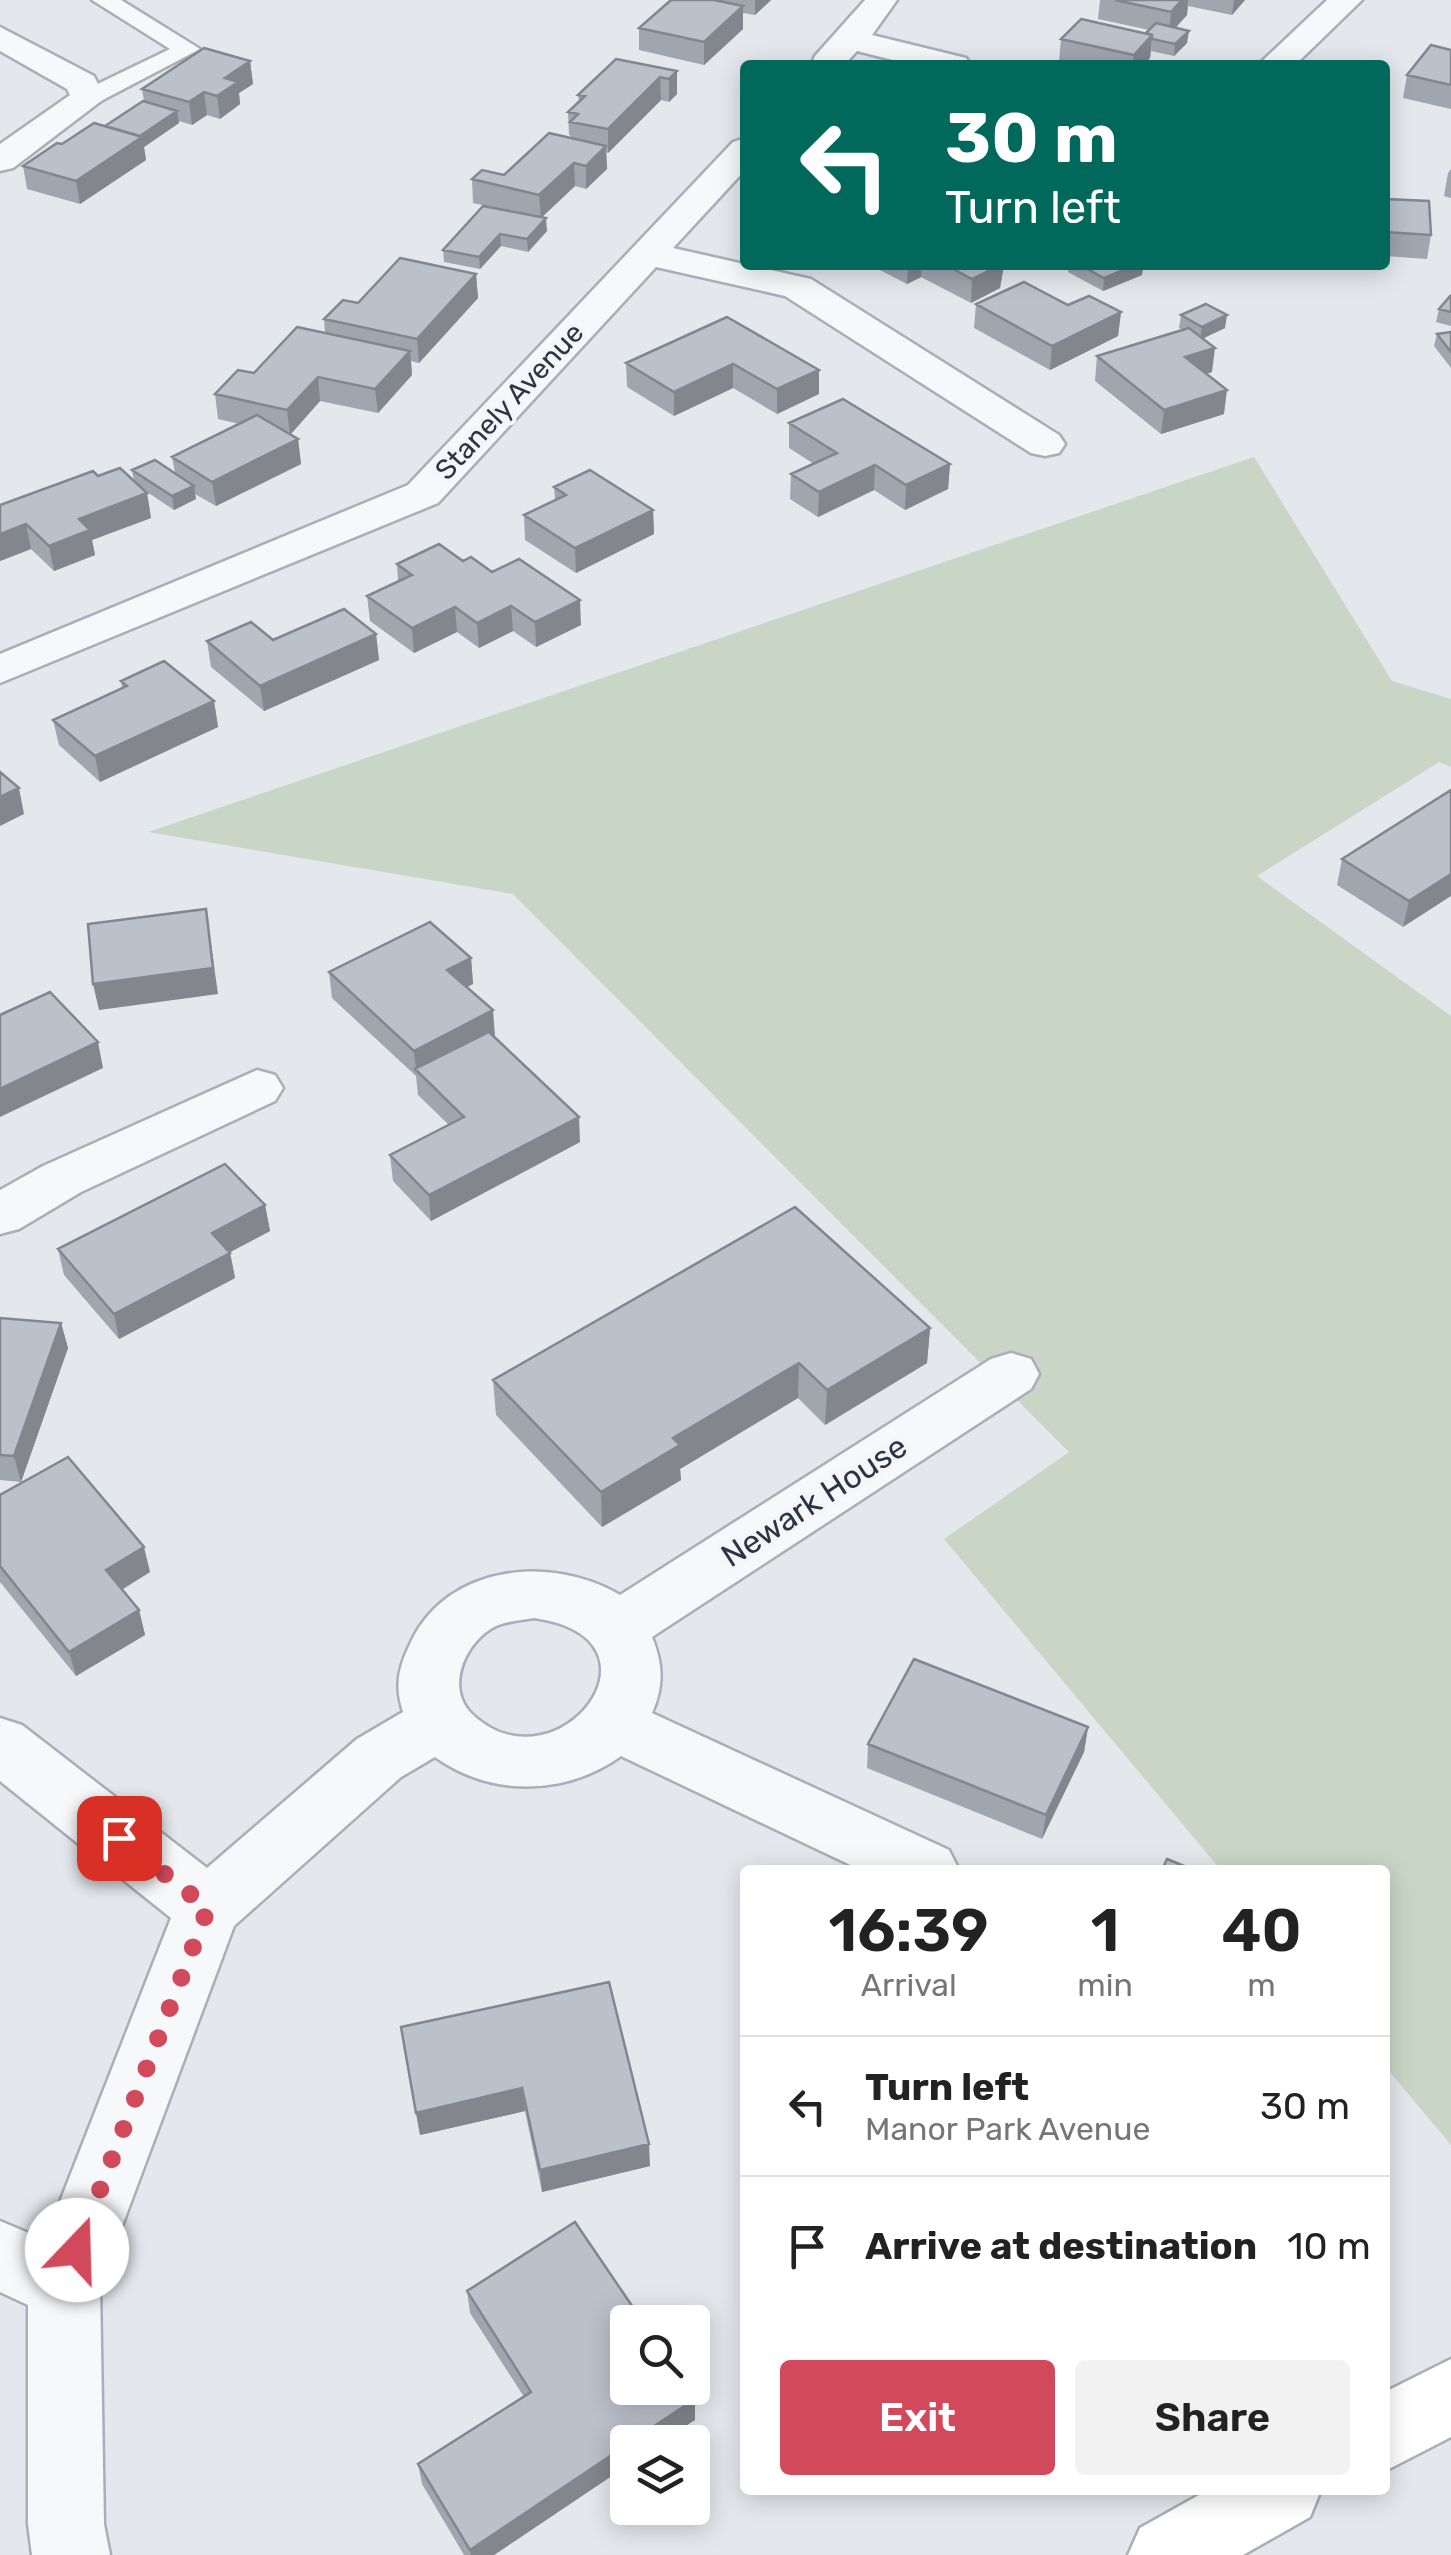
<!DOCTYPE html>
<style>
body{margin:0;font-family:Rubik,sans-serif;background:#f2f2f2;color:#222;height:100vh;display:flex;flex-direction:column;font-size:38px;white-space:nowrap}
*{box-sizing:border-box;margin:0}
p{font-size:32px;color:#767676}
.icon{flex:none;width:55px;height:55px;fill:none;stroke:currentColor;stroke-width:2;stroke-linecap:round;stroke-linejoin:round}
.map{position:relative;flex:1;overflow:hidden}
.details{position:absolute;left:740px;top:1865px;width:650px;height:630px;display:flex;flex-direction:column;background:#fff;border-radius:10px;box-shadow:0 5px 25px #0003}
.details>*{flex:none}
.guide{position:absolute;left:740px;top:60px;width:650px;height:210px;border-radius:10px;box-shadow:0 5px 25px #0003;background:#00695c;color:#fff;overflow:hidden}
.fabs{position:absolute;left:610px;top:2305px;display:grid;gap:20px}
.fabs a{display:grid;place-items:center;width:100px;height:100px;border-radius:10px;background:#fff;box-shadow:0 5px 25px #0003;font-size:50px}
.pin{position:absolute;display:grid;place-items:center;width:85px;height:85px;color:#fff;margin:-42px;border-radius:20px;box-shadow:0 5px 15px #0006}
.me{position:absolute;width:110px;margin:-55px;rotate:21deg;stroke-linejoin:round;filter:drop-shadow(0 0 8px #0008)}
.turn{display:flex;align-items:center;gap:35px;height:210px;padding:0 40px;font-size:45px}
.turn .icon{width:130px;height:130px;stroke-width:2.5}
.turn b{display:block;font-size:70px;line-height:85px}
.eta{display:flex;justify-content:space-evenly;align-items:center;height:170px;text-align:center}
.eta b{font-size:60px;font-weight:600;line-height:70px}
.button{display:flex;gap:20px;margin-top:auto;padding:20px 40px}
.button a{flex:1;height:115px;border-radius:10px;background:#d1495b;color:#fff;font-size:40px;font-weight:600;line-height:115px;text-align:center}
.button a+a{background:#f2f2f2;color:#222}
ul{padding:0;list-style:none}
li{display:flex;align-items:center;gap:30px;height:140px;padding:0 40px;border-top:2px solid #e0e0e0}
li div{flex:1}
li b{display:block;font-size:38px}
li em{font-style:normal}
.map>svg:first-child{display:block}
.green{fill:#c9d6c5}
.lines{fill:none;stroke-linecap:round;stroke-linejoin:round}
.service-casing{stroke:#a9aeb7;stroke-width:5}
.minor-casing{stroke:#a9aeb7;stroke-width:5}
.secondary-casing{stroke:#a9aeb7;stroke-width:5}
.service{fill:#f7f8fa;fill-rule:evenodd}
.minor{fill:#f7f8fa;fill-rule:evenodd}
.secondary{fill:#fff;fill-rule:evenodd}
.wall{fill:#a1a5ae}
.shaded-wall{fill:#83868d}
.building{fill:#bbc0ca;stroke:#83868d;stroke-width:2.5}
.route{stroke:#d1495b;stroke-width:18;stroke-dasharray:0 32.4}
.labels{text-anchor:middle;stroke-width:8;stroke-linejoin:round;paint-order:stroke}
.far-street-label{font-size:28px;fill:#2b3445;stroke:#f4f6f9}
.street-label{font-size:32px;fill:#2b3445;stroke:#f4f6f9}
</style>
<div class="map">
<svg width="1451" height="2555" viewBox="0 0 1451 2555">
<rect width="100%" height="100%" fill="#e4e7ec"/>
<path class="green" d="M1254,457L1392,681L1451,699V767L1439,762L1257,876L1451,1016V2145L1385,2066V1870H1221L944,1539L1069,1452L513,894L148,832Z"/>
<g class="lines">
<g class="service-casing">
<path id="service" d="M92,0H121L200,49L97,103H79L75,98L79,93L170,49Z"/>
</g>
<g class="minor-casing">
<path id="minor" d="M865,0H897L872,35L966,58L971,65H913L857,51L844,65H811L815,56Z
M1327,0H1362L1295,65H1258Z
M0,27L94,76L105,98L13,168L0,171V144L70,95L67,89L0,51Z
M745,138V170L673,248L811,279L1059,435L1065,444L1059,453L1045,456L1031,453L785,296L656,267L438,503L0,683V654L408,485L733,142Z
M257,1070L275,1075L283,1088L275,1101L81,1192L19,1229L0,1234V1190L43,1166Z
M1011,1353L1031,1359L1039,1374L1031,1389L652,1637C663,1664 664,1686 652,1713L949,1850L959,1870H861L621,1756C565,1796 491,1797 435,1757L401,1777L234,1926L100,2285L104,2524L110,2555H32L28,2524V2305L0,2292V2221L45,2240L171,1918L0,1781V1718L22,1725L207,1868L357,1739L403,1712C394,1684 399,1666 412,1640C449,1564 552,1555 620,1595L991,1359ZM534,1618C678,1638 558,1793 473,1715C444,1689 465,1641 496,1626C508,1621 522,1620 534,1618Z"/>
</g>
<g class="secondary-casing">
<path id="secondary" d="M1451,2359V2437L1385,2471V2392Z
M1208,2490H1321L1310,2517L1243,2555H1128L1140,2528Z"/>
</g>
<use href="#service" class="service"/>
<use href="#minor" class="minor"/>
<use href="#secondary" class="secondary"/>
</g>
<path class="wall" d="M671,0H771L755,15L743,13V29L704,65L639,50V28Z
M1100,0H1245L1232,15L1188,6L1187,15L1175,28L1187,43L1174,56L1151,51L1150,58L1143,65H1074L1059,62L1061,39L1146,33L1149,30L1098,19Z
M1451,50V109L1403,98L1407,75Z
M250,61L253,84L239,93L240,104L220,119L207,115L192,125L179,121V123L144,147L146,160L80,204L27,189L23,166L62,144L105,126L144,101L142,89Z
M677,71V94L669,102L661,100L608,153L606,152L607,169L586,189L575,186L542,217L547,231L528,252L501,246L480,269L444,262L443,250L505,210L473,203L472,179L504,175L571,138V136L569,135L568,112L579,102L578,95Z
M1451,169V198L1444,196L1448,173Z
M1385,199L1431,235L1427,259L1385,256Z
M876,265H1004L1000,288L971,303L921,277L907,284L876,268Z
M1069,265H1143L1142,275L1103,291L1068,272Z
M476,274L478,298L419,363L411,361L412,375L378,413L320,401L290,435L298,439L301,464L216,506L195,494L196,499L174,510L141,488L147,493L151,518L92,540L95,555L54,571L31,549L0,561V505L98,476L134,481L132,470L175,473L172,457L240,424L218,419L215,394L325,333L324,319L358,303Z
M1451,297V326L1436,322L1439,309Z
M976,304L1068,305L1121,312L1118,336L1050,370L974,328Z
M1181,315L1225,328L1203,338L1212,372L1206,374L1224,414L1161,434L1095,381L1097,356L1183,330L1179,328Z
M727,317L819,370V394L777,414L733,388L674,416L627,387L626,363Z
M1451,332V368L1434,346L1437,334Z
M789,423L950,464L948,489L905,510L874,490L818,517L790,499L791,474L814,464L789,448Z
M554,487L653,510L654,534L576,573L525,540L524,515L555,500Z
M463,561L492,572L581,625L536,647L513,631L479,648L457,632L414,653L370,621L367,596L398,581L397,564Z
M376,634L379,660L264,711L211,667L207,641L273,640Z
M121,681L214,701L218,727L100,782L59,745L53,720L122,688Z
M1451,790L1403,927L1337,885L1342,859Z
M471,958L473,984L467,987L495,1036H493L580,1142L431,1221L393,1181L390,1155L449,1125L418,1095L416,1076L332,998L329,972Z
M265,1205L270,1231L230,1252L235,1278L119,1339L64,1275L58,1249Z
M0,1318L61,1323L68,1348L21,1482L0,1480Z
M930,1328L927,1363L825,1425L798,1398L680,1469L681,1480L602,1527L496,1415L493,1380Z
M0,1495L150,1572L122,1590L139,1610L145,1635L76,1676L0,1582Z
M1088,1727L1084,1752L1042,1839L867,1768L868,1744Z
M609,1982L650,2166L542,2192L525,2111L420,2135L401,2027Z
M467,2291L695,2399V2420L628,2442V2465L494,2555H464L422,2484L418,2464L524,2397L470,2313Z"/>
<path class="shaded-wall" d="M755,0H771L755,15Z
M1182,0H1188L1187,15L1169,35L1171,12Z
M1234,0H1245L1232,15Z
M743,6V29L704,65V42Z
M1189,31L1187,43L1174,56L1175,44Z
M1152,35L1150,58L1143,65H1132L1134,55Z
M250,61L253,84L239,93L240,104L220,119L217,96L225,78Z
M677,71V94L669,102V79Z
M660,77L661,100L608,153V129Z
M204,92L207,115L192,125L189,102Z
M177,111L179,123L144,147L146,160L80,204L76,181Z
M606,146L607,169L586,189V166Z
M574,163L575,186L541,218L539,195Z
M546,218L547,231L528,252L527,239Z
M500,234L501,246L480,269L479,257Z
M908,265H922L921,277L907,284Z
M989,265H1004L1000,288L971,303L972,279Z
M1136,265H1143L1142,275L1103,291L1104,278Z
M476,274L478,298L419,363L417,339Z
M1121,312L1118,336L1050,370L1052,346Z
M1227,315L1225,328L1200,340L1202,327Z
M1215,348L1212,372L1182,381L1185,357Z
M410,351L412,375L378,413L375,389Z
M733,364V388L674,416V392Z
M819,370V394L777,414V389Z
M318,377L320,401L290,435L287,410Z
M1227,390L1224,414L1161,434L1164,410Z
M298,439L301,464L216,506L212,482Z
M950,464L948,489L905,510L906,485Z
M875,465L874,490L818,517L819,492Z
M194,486L196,499L174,510L172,496Z
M147,493L151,518L92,540L95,555L54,571L49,546L79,519Z
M653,510L654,534L576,573L575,548Z
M26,524L31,549L0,561V534Z
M580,600L581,625L536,647L535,622Z
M511,606L513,631L479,648L477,623Z
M455,607L457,632L414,653L412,628Z
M376,634L379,660L264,711L260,686Z
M214,701L218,727L100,782L95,756Z
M19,788L24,814L0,826V797Z
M1451,874V896L1403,927L1409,901Z
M206,909L218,994L99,1010L93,984Z
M471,958L473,984L450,995L447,970Z
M493,1010L495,1036L420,1075L416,1070L414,1051Z
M98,1042L103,1068L0,1117V1089Z
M579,1117L580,1142L431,1221L429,1195Z
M265,1205L270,1231L217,1259L212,1233Z
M230,1253L235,1278L119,1339L114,1314Z
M61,1323L68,1348L21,1482L14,1456Z
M930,1328L927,1363L825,1425L827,1390Z
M799,1363L798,1398L680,1469L681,1480L602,1527L601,1492L673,1438Z
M144,1547L150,1572L112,1595L106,1570Z
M139,1610L145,1635L76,1676L69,1652Z
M1088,1727L1084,1752L1042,1839L1046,1815Z
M522,2088L525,2111L420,2135L416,2113Z
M649,2144L650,2166L542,2192L540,2170Z
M695,2399V2420L661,2442H630Z
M628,2444V2465L494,2555H471L470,2550Z"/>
<path class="building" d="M671,0H714L743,6L704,42L639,28Z
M1115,0H1182L1171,12Z
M1081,19L1152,35L1134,55L1061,39Z
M1156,23L1189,31L1175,44L1152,39V35L1146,33Z
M1431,45L1451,50V85L1407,75Z
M204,48L250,61L225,78L238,82L217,96L204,92L189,102L142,89Z
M616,59L677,71L669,79L660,77L608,129L570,122L578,114L568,112L585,96L578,95Z
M143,101L177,111L140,136L105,126Z
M94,123L142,137L76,181L23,166L57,143L62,144Z
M549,133L606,146L586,166L574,163L539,195L472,179L482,170L504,175Z
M1385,199L1429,201L1431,235L1385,232Z
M483,206L546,218L527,239L500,234L479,257L443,250Z
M400,258L476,274L417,339L324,319L343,300L358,303Z
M946,265H1000L972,279Z
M1080,265H1136L1104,278Z
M1024,282L1068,305L1089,296L1121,312L1052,346L976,304Z
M1450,296L1451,297V312L1439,309Z
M1206,304L1227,315L1202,327L1181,315Z
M727,317L819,370L777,389L733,364L674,392L626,363Z
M297,327L410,351L375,389L318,377L287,410L215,394L238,370L254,373Z
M1189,328L1215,348L1185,357L1227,390L1164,410L1097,356Z
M1451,332V352L1437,334Z
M843,399L950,464L906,485L875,465L819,492L791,474L837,453L789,423Z
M257,415L298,439L212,482L172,457Z
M155,460L194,486L172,496L132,470Z
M120,468L147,493L79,519L90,530L49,546L26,524L0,534V505L93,471L98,476Z
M590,470L653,510L575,548L524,515L566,495L554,487Z
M439,544L463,561L471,557L492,572L519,559L580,600L535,622L511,606L477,623L455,607L412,628L367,596L412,575L397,564Z
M344,609L376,634L260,686L207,641L251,622L273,640Z
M164,661L214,701L95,756L53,720L127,686L121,681Z
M0,772L19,788L0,797Z
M1451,790V874L1409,901L1342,859Z
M206,909L213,968L93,984L88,924Z
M430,922L471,958L447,970L493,1010L414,1051L329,972Z
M50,992L98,1042L0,1089V1015Z
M489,1032L579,1117L429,1195L390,1155L464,1117L415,1069Z
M225,1164L265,1205L212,1233L230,1253L114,1314L58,1249Z
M795,1207L930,1328L827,1390L799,1363L673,1438L680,1445L601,1492L493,1380Z
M0,1318L61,1323L14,1456L0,1455Z
M68,1457L144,1547L106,1570L139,1610L69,1652L0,1566V1495Z
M914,1659L1088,1727L1046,1815L868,1744Z
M1167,1859L1194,1870H1162Z
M609,1982L649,2144L540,2170L522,2088L416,2113L401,2027Z
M575,2222L643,2322H628V2388H687L695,2399L630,2442H628V2444L470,2550L418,2464L531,2392L467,2291Z"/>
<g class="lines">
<path class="route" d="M77,2250L208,1908L119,1838"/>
</g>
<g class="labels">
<g class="far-street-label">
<text transform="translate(509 401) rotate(-47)" y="10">Stanely Avenue</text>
</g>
<g class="street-label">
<text transform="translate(814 1501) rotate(-33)" y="11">Newark House</text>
</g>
</g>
</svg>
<div class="fabs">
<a><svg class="icon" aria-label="search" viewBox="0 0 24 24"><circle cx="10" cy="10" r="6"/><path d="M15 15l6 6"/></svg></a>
<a><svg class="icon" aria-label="layers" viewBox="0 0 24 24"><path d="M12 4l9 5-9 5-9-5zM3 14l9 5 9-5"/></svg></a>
</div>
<div class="pin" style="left:119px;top:1838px;background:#d93025"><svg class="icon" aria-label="arrive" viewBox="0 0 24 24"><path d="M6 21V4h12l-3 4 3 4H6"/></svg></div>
<svg class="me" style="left:77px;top:2250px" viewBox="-20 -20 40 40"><circle r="19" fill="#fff"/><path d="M0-13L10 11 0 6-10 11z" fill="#d1495b"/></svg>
<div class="guide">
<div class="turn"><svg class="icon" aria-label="left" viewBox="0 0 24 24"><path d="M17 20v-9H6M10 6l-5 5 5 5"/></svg><div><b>30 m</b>Turn left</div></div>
</div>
<section class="details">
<div class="eta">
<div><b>16:39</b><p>Arrival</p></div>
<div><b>1</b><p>min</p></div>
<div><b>40</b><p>m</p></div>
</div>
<ul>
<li><svg class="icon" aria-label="left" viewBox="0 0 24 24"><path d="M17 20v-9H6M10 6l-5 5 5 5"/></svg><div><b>Turn left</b><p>Manor Park Avenue</p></div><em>30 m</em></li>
<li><svg class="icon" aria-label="arrive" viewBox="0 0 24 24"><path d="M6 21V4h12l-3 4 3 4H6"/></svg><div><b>Arrive at destination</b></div><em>10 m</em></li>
</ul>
<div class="button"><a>Exit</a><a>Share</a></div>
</section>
</div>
